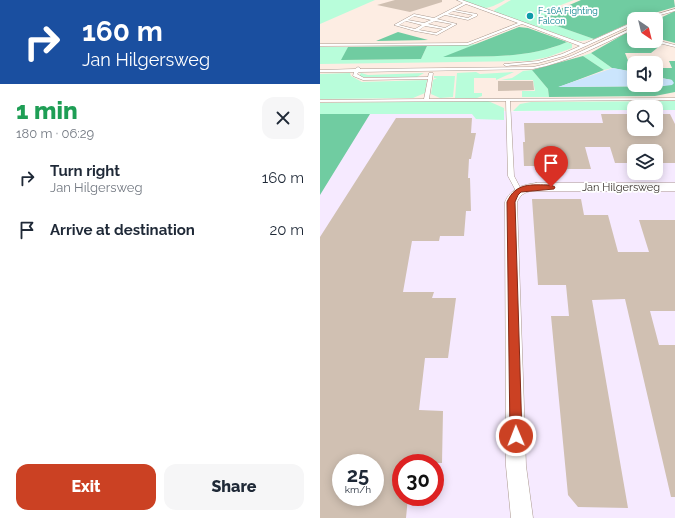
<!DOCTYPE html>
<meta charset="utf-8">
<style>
body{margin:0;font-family:Raleway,sans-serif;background:#f6f6f7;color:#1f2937;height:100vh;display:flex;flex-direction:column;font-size:15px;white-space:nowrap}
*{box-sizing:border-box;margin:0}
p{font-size:13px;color:#747a83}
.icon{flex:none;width:22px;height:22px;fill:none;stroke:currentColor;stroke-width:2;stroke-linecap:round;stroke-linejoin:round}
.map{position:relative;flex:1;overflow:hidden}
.side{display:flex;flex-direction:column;background:#fff;width:320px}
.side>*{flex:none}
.guide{background:#1a4fa0;color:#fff;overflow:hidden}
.needle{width:26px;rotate:145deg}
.buttons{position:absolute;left:307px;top:12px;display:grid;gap:8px}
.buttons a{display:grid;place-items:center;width:36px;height:36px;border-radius:8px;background:#fff;box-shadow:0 2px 10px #0003;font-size:20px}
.speed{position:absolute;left:12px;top:454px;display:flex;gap:8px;font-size:20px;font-weight:700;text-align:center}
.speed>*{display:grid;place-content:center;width:52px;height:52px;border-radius:50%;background:#fff;box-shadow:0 2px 10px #0003;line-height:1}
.speed small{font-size:10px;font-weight:400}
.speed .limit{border:6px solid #d22;background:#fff;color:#111}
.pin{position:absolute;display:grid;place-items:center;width:34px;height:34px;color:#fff;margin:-41px -17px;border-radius:50% 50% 50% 0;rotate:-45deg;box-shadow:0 0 4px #0007}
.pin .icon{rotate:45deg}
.me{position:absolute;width:44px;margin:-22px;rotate:359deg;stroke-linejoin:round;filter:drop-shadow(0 0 3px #0008)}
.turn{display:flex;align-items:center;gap:14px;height:84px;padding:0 16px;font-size:18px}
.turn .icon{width:52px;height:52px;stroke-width:2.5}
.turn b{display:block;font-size:28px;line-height:34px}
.round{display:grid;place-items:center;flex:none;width:42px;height:42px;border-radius:12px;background:#f6f6f7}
.overview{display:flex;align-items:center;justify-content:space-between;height:68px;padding:0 16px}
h1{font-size:24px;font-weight:800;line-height:30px;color:#1e9e55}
.primary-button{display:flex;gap:8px;margin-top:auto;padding:8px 16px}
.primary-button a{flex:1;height:46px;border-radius:12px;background:#cb4123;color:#fff;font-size:16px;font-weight:800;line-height:46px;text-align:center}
.primary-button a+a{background:#f6f6f7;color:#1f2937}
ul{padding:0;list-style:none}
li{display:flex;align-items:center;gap:12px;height:52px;padding:0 16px}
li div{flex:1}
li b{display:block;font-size:15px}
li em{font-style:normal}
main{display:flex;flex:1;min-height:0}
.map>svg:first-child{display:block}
.built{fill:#fdede3;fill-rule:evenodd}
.industrial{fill:#f6eaff;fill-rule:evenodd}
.green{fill:#b8fdda}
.forest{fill:#70cca1}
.water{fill:#cbe5fd}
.building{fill:#d0c0b2;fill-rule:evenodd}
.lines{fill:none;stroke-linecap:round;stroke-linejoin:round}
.service-casing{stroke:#ab998e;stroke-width:1}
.minor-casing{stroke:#ab998e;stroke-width:1}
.service{fill:#fff;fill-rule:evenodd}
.minor{fill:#fff;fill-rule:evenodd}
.route{fill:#cb4123;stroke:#842a17}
.culture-dot{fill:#0f9aa8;stroke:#fff;stroke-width:1.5}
.labels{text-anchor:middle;stroke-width:3.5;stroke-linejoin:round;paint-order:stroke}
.far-culture-label{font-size:9px;fill:#0d838f;stroke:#fff;text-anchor:start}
.street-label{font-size:11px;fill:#3a332e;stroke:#fff}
</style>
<main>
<section class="side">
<div class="guide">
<div class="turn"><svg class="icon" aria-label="right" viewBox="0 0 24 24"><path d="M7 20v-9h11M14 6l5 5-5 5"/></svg><div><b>160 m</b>Jan Hilgersweg</div></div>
</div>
<div class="overview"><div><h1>1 min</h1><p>180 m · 06:29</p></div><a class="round"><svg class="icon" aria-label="close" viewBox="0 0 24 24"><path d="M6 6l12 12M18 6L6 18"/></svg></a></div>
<ul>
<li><svg class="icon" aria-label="right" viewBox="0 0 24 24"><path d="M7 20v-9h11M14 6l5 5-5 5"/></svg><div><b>Turn right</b><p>Jan Hilgersweg</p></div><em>160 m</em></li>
<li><svg class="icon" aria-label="arrive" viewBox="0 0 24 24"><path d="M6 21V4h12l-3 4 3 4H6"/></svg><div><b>Arrive at destination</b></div><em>20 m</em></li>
</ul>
<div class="primary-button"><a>Exit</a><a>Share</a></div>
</section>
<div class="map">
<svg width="355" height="518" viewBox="0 0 355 518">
<rect width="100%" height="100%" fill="#fcf8f6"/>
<path class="built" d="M0,0H355V102L188,111H183L182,108L173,104L0,105ZM314,19H336V41H314ZM314,63H336V85H314Z"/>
<path class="industrial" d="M336,109H355V518H0V179L43,113L314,110V129H336ZM314,151H336V173H314ZM21,463H55V497H21ZM81,463H115V497H81Z"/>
<path class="green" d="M0,0H55L0,24Z
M142,0H185C166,11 162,10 142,0Z
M191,0H254L228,10L229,14L217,19L274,39L261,41L254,40L175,12L174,10Z
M247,42L252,44V48L228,57L209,61L0,64V47H28L22,60L101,59L107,46L156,44L125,57C167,56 208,59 247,42Z
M271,53L292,68L284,70L263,56Z
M212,70L228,89L229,97H202V91H215L213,80H181L192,78L203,71Z
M156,72L160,74L194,72L176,80V78H154V93H162V96L157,98H135L137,73Z
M30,73L31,76L42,82L107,80L105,93L93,98L0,99V74Z
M41,73L48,75L104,73L97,77H43L39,76Z
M114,76H135L133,97L120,98L111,94L113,80L117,78H114Z
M168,101L184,108V120L156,119L152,114H0V103Z
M355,101V110H336V107H314V110L193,111L200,104L211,102Z"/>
<path class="forest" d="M261,0H354L355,7L314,19V21L274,39L217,19Z
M355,11V43L336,38V20Z
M199,27L208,28L247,42C208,59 166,56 123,57Z
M78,32L108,40L56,41Z
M306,33L314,36V41H332L342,44L331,53H305L311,68H314V72L292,68L271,53Z
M107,46L101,59L21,60L28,47Z
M263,56L284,70L239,87L344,86L352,80L336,77V68H352L349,61H355V92L335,96L229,97L228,89L212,70Z
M0,114H50L0,195Z"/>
<path class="water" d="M293,68L314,72V85H336V77L352,80L354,83L352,85L344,86L238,87Z"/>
<path class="building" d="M75,0H122V2L90,12L57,5Z
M178,81H213L214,90L178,91Z
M281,114H314V129H336V114H350L355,124V163H336V151H314V163H295L290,147H265L271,169H234V166H204L203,142H205L204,123H283Z
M76,118H152L151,133H156L151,159H149L148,178H150L151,211H146L144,236H120L119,241H92L83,292H114L112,298H136L128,358H105L99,410L123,411L122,463H81V497H88L86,518H0V237ZM21,463H55V497H21Z
M212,199H261L264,215H288L298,252H329L319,220H355V311H330L339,345H355V497H351L305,299L272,300L308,508L258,507L248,495L231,316H249L246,285H218Z"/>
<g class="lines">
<g class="service-casing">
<path id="service" d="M137,0H142L264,44L313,22H314V24L244,56L218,63L186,66L184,65V64L218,61L242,54L260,46L202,24L148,45L0,46V44L147,43L198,23L146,4L135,10L157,14V16L148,20L125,15L117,19L137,24L117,35L95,31L74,25L94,14L114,18L143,3ZM133,11L153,15L148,18L128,14ZM94,16L111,20L104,23L88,20ZM86,21L102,25L95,29L79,25ZM115,21L132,24L125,28L108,24ZM105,26L123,29L116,33L99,30Z
M355,9V11L326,19H320Z
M314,27V29C281,45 249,62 213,69L39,72L37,74L44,78L108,77L109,73H113L109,99L355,98V100L190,101L194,176L202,191L199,193L196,191L188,176L186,101L0,102V100L104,99L108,79L43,80L33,76L34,72H0V70L35,69L38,67L40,68V69L213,67L226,64L251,56Z
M336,40L355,45V47L335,42L334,41H336Z"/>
</g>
<g class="minor-casing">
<path id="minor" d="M216,183H355V191H216C207,191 201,193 197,202L206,466L213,518H191L186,466L185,202C191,188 202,185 216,183Z"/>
</g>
<use href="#service" class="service"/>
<use href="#minor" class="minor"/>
</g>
<path class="route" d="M231,185L235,187L234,189L201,192L198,195L195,202L202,436L200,440L196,442L191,440L190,436L187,202C196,182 211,185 231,185Z"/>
<circle class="culture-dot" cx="210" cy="16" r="4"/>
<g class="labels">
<g class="far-culture-label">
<text x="218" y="14">F-16A Fighting<tspan x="218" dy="10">Falcon</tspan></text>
</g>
<g class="street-label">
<text x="301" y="191">Jan Hilgersweg</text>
</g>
</g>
</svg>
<div class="buttons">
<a><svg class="needle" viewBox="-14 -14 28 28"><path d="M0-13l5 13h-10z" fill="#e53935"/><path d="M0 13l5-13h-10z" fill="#747a83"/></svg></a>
<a><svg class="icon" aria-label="sound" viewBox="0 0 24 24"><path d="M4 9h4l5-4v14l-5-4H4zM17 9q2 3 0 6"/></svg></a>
<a><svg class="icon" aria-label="search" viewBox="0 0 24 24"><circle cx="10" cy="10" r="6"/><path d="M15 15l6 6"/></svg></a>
<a><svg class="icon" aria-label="layers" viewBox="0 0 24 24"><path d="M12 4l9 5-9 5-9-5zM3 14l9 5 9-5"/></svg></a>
</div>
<div class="speed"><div>25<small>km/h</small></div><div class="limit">30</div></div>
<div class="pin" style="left:231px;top:187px;background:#d93025"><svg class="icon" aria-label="arrive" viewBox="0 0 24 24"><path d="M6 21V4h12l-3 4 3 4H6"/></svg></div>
<svg class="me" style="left:196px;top:436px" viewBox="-20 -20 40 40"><circle r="17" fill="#cb4123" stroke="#fff" stroke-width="3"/><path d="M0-11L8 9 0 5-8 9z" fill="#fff"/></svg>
</div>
</main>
